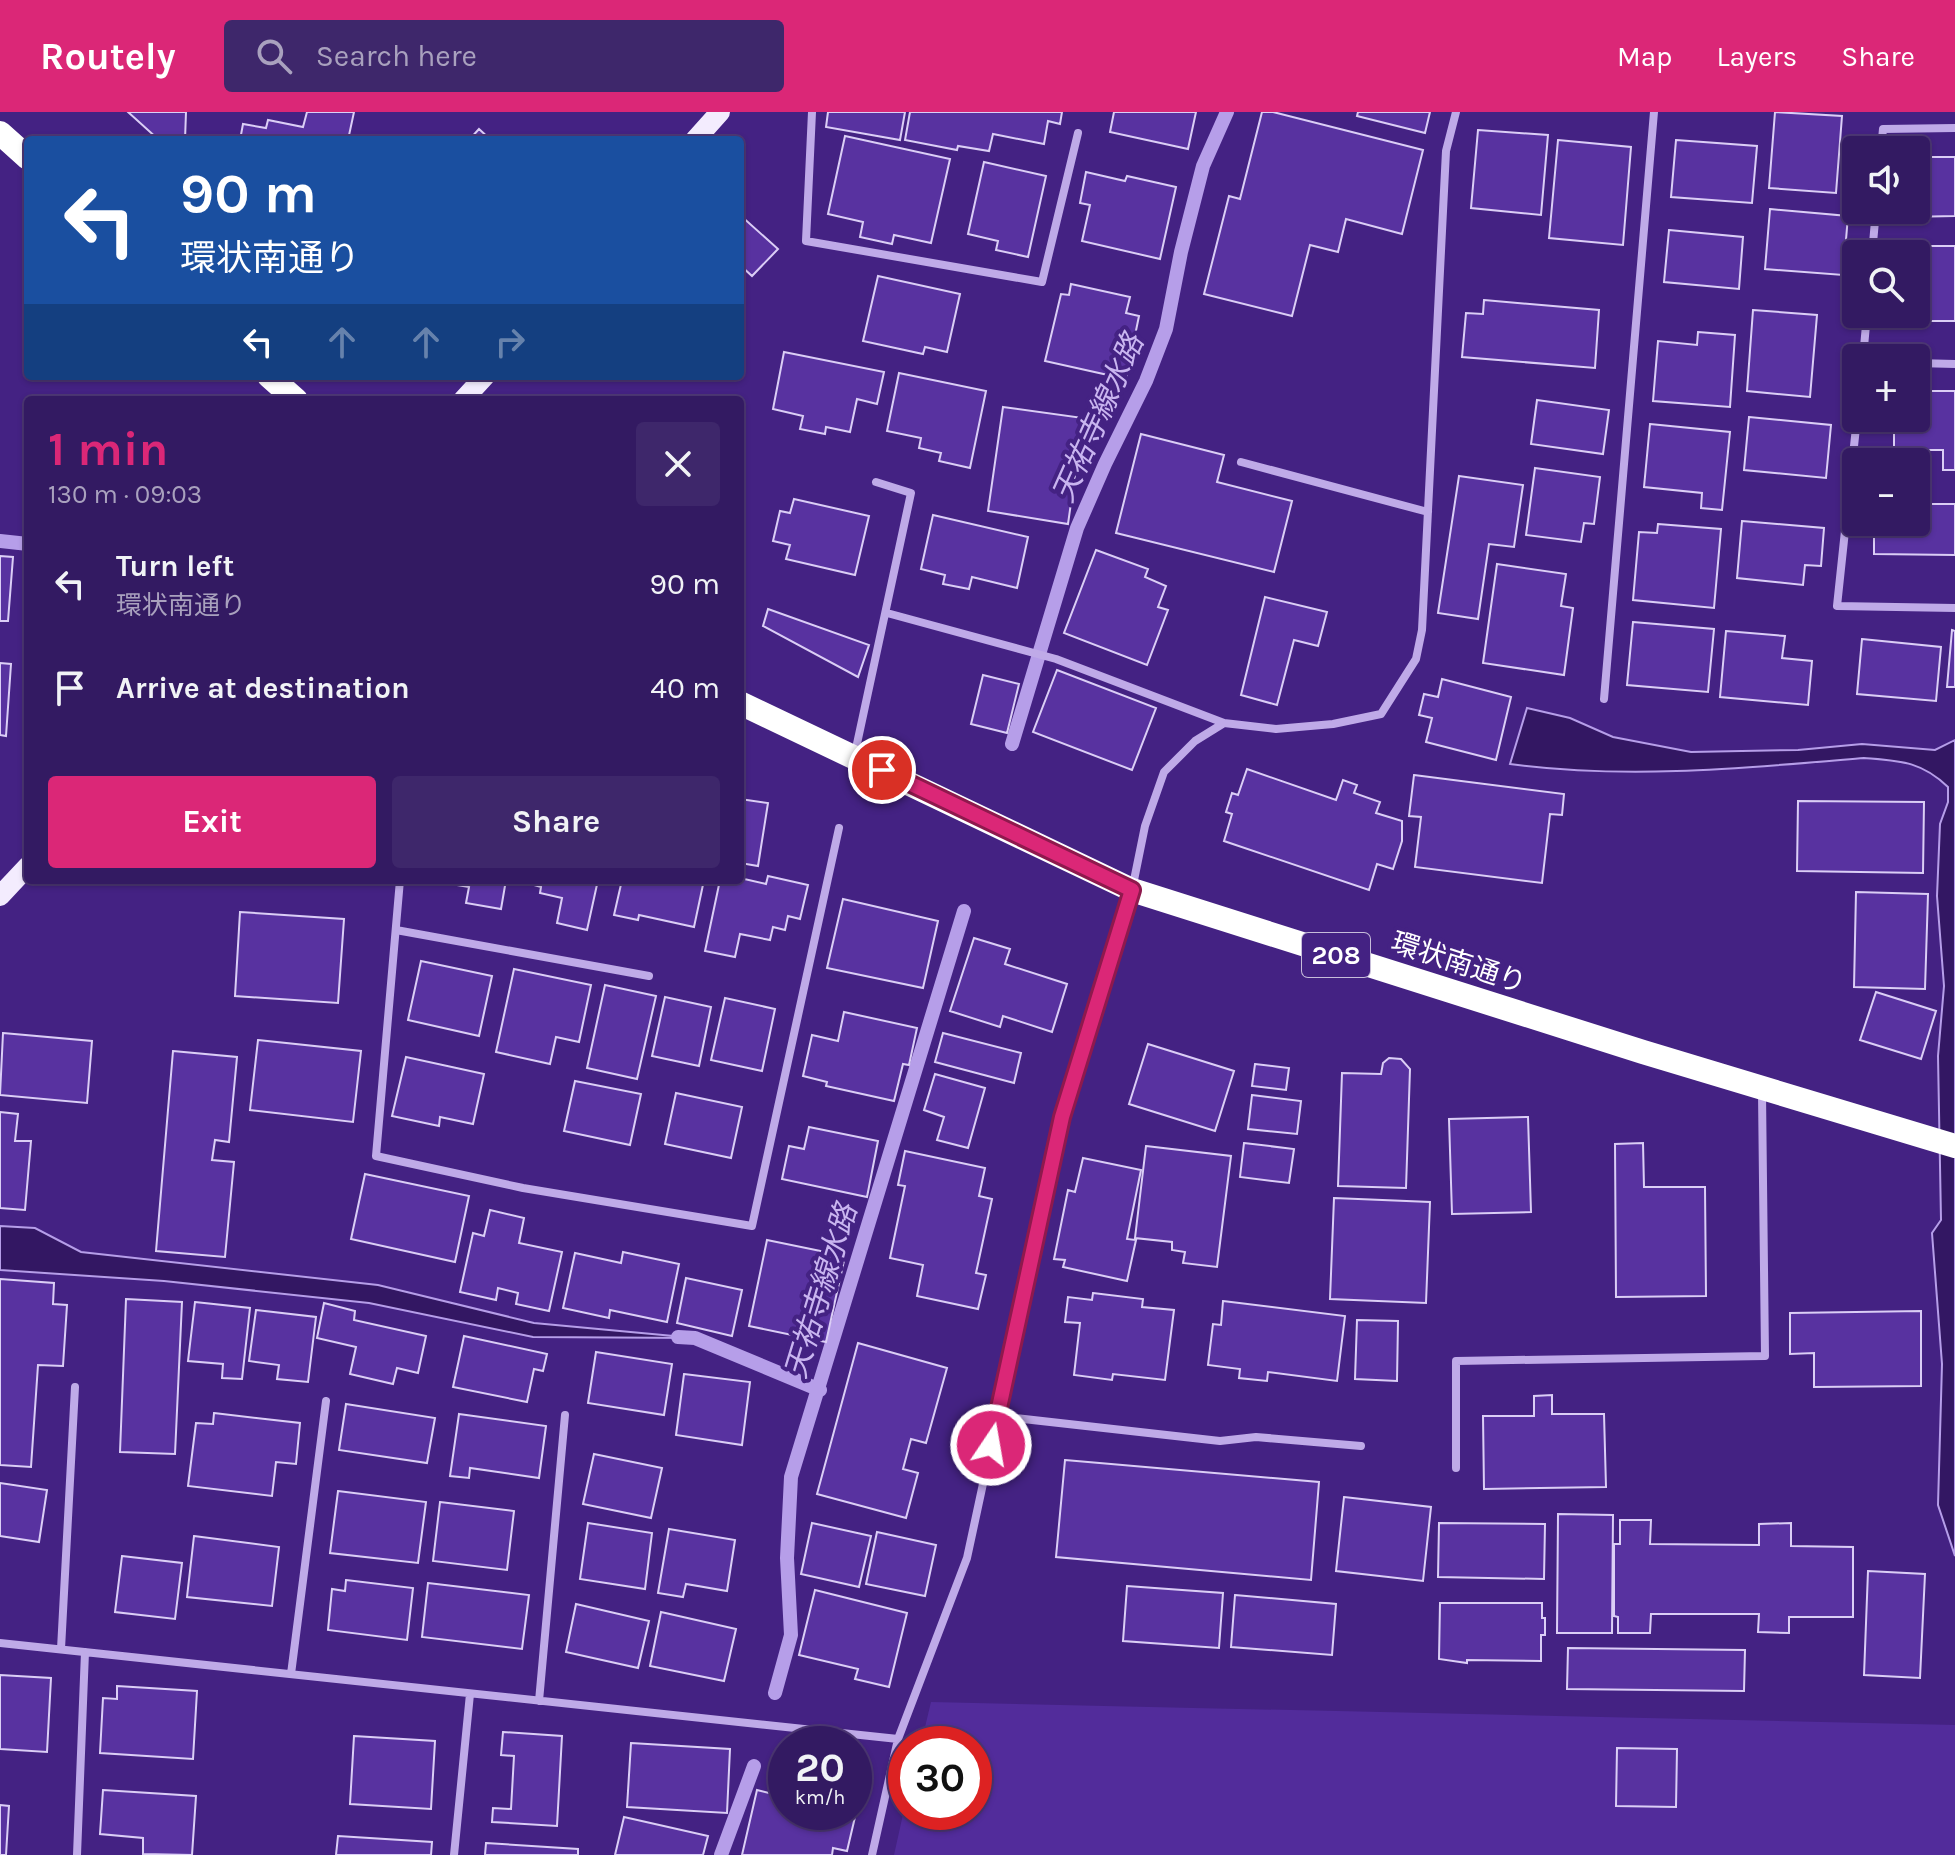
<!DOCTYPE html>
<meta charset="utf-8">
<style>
body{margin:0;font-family:Karla,"Noto Sans JP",sans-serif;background:#3e276b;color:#f1f3f6;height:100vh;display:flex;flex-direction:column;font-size:30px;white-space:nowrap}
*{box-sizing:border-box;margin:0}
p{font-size:26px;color:#a9a1be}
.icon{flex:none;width:44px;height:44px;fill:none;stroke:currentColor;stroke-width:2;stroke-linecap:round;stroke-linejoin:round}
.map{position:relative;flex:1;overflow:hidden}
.panel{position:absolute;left:24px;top:284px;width:720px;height:488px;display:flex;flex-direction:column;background:#331a62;border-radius:8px;box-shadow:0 2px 6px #0004,0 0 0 2px #4e3877}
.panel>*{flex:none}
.guide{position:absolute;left:24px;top:24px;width:720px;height:244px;border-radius:8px;box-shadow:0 2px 6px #0004,0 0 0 2px #4e3877;background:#1a4fa0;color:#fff;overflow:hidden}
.tools{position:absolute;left:1842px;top:24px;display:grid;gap:16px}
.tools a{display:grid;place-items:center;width:88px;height:88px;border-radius:8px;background:#331a62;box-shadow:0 2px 6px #0004,0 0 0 2px #4e3877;font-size:40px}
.speed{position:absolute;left:768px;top:1614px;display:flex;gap:16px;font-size:40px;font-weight:700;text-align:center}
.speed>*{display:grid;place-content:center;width:104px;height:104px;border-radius:50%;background:#331a62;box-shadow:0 2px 6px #0004,0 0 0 2px #4e3877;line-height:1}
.speed small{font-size:20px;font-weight:400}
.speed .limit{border:12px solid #d22;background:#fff;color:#111}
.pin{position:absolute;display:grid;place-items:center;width:68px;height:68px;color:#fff;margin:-34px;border:4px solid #fff;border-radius:50%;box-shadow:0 2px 8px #0007}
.me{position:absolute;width:88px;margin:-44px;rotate:12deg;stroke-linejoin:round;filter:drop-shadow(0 0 6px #0008)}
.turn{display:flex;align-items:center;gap:28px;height:168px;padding:0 24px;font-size:36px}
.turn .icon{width:104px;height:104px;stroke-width:2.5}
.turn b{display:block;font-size:56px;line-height:68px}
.lanes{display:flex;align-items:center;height:76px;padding:0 24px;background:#0003;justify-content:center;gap:40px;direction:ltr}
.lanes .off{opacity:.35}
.round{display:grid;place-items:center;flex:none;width:84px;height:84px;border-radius:8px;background:#3e276b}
.head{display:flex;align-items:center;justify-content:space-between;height:136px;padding:0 24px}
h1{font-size:48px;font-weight:700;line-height:60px;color:#db2777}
.cta{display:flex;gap:16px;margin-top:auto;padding:16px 24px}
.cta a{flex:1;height:92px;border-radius:8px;background:#db2777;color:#fff;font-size:32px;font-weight:700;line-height:92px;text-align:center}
.cta a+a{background:#3e276b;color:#f1f3f6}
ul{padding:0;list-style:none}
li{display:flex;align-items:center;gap:24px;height:104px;padding:0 24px}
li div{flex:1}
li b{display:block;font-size:30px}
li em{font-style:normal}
header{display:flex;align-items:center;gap:48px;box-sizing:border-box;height:112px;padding:0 40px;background:#db2777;color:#fff}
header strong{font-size:38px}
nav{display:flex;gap:44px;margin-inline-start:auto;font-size:28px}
.search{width:560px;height:72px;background:#3e276b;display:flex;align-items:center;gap:20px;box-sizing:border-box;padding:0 28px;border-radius:8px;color:#a9a1be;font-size:30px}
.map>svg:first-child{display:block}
.green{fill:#522c9b}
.water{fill:#331763;stroke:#b69ee9;stroke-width:2}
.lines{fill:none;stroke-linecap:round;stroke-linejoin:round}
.stream{stroke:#b69ee9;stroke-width:14}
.building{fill:#5832a0;stroke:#dbcef6;stroke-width:2}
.street{stroke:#bfaae8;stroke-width:8}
.primary{stroke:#f3ecfe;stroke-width:20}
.highway{stroke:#fff;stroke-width:24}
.route-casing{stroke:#8e194d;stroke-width:20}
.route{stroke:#db2777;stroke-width:14}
.labels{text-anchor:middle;stroke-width:8;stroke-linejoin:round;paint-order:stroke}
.shield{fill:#442283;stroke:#c7bdda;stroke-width:2}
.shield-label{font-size:26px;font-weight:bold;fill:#fff}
.street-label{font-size:28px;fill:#fff;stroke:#442283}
.water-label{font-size:30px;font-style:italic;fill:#c9b5f0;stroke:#442283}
</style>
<header>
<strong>Routely</strong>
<div class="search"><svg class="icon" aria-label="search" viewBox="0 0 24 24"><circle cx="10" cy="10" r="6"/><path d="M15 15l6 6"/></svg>Search here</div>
<nav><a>Map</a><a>Layers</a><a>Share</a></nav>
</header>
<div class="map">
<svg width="1955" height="1743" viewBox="0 0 1955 1743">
<rect width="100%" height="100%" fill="#442283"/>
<path class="green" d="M931,1590L1955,1613V1743H894L906,1689V1700H974V1632H921Z"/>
<path class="water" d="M1527,596L1570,606L1613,625L1691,640L1798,638L1862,632L1935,638L1955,628V1444L1938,1393L1942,1252L1932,1121L1941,1108L1938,944L1944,874L1937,784L1940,712L1948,690V675C1921,649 1900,649 1864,646C1747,656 1627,668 1510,652Z
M0,1114L35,1116L81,1140L378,1173L534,1211L695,1226L533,1225L369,1191L164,1169L0,1158Z"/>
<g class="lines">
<path class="stream" d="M0,429L28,432
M1012,632L1077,416L1105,352L1146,269L1166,217L1181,140L1203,54L1227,0
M678,1225L695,1226L820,1278
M775,1581L791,1523L787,1446L791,1365L964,799
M721,1743L754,1654"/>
</g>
<path class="building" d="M128,0H186L185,28H159Z
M307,0H354L348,28H240L243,12L266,16L268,8L303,15Z
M828,0H905L900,28L826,15Z
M910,0H1062L1060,12L1048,9L1044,32L993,22L989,39L958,34L957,38L905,28Z
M1114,0H1196L1188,37L1110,20Z
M1262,0H1273L1423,38L1402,122L1346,107L1338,140L1310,133L1292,204L1204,182L1229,84L1240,87Z
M1358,0H1430L1425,21L1357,4Z
M1775,0L1842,4L1836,81L1769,76Z
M479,17L491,28H469Z
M1478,18L1548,23L1541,103L1471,96Z
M845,24L950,47L931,131L894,123L892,132L860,125L863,110L828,102Z
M1558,28L1631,35L1623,133L1549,126Z
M1676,28L1757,34L1752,91L1671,85Z
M1916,45H1955V104L1907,105V98H1916Z
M984,50L1046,64L1028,145L996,138L998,129L968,122Z
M1086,60L1125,69L1127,64L1176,75L1160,147L1082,129L1090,93L1080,91Z
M1770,97L1848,104L1843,163L1765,157Z
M740,103L778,137L752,164L740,153Z
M1669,118L1743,125L1739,177L1664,170Z
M1920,134H1955V209H1921L1920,179L1916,180V148H1920Z
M878,164L960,182L947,240L925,235L923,242L863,229Z
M1071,172L1130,185L1126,201L1139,204L1126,267L1045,249L1061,182L1069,183Z
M1484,188L1599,198L1595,256L1462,245L1466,201L1483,202Z
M1753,198L1817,203L1810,285L1747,279Z
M1698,220L1735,223L1730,295L1653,289L1658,229L1697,233Z
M784,240L884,260L877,292L857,287L850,320L826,315L825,322L800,317L803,304L773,297Z
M899,261L986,279L970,356L939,349L941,341L919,336L921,326L887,319Z
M1916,279H1955V358H1943V338H1894V306H1916Z
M1537,288L1609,298L1603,342L1531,332Z
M1003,295L1083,306L1068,412L988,399Z
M1749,305L1831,313L1826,366L1744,358Z
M1650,312L1730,320L1722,398L1701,396L1702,381L1644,375Z
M1141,322L1224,343L1217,370L1292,389L1274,460L1116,421Z
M1535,356L1600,365L1594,412L1584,411L1581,430L1526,423Z
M1459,364L1523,373L1514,435L1489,432L1478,507L1438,501Z
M794,387L869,404L855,463L786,447L790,433L773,429L780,399L790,401Z
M1916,392H1955V443L1874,442V410H1916Z
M933,403L1028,425L1017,476L972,465L969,477L943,472L945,463L921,457Z
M1742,409L1824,416L1821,454L1805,453L1803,473L1737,466Z
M1658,412L1721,417L1714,496L1633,488L1639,420L1657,421Z
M1096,438L1148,457L1145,465L1166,474L1158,495L1168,498L1147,553L1064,521Z
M0,444L13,445L8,509H0Z
M1497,452L1566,462L1561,494L1573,496L1564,563L1483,551Z
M1265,485L1327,500L1318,534L1294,528L1277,593L1241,583Z
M768,497L869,533L858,565L763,514Z
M1633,510L1714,517L1708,580L1627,573Z
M1952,518L1955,519V575H1947Z
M1726,519L1785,524L1782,546L1812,549L1808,593L1720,585Z
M1862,527L1941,535L1936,589L1857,582Z
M0,551L11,552L6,624L0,623Z
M1057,558L1156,596L1132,658L1033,620Z
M983,563L1019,572L1007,621L971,612Z
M1442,567L1511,585L1496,648L1426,630L1432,606L1419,603L1424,582L1438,585Z
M1247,657L1336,688L1343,668L1357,673L1354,681L1380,690L1376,701L1402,709V729L1393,757L1377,752L1369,778L1224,729L1232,702L1226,700L1232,681L1238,683Z
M1414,663L1564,682L1562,703L1550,702L1542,771L1415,755L1421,705L1409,704Z
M740,687L768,691L758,754L740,751Z
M1798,689L1924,690L1923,761L1797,759Z
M768,764L808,773L800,807L788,804L785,818L773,815L770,828L740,822L735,845L705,839L720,768L740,766L766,772Z
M427,768H506L501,797L466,791L469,775Z
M517,768H598L587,818L557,811L562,786L540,781L541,775Z
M622,768H704L694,815L639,803L638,808L614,803Z
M1856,780L1928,782L1925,877L1854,875Z
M843,787L938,809L923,876L827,856Z
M240,800L344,807L338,891L235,884Z
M974,826L1010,837L1005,852L1067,872L1052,920L1003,904L1000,915L950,899Z
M421,849L492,864L479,924L408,908Z
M514,857L591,873L579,930L556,925L550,952L496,940Z
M605,873L656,884L637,967L587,956Z
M1876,880L1936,899L1921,947L1860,928Z
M665,885L711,895L699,954L652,944Z
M725,886L775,897L762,959L711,948Z
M844,900L917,916L909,953L903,952L894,989L826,974L827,970L803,964L812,923L838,929Z
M3,921L92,929L87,991L0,983Z
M943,921L1021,941L1014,971L935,950Z
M258,928L361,939L353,1010L250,998Z
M1148,932L1234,959L1215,1019L1129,992Z
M173,939L237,945L229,1030L215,1028L212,1048L234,1050L225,1145L156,1139Z
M406,945L484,962L473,1012L440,1005L439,1014L392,1004Z
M1389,946L1401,947L1410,957L1406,1076L1338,1074L1342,961L1381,962L1383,951Z
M1255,952L1289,956L1286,978L1252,974Z
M935,962L985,976L968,1036L937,1028L944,1005L924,998Z
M575,969L641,982L630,1033L564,1019Z
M676,981L742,995L731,1046L665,1032Z
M1252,983L1301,989L1297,1022L1248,1017Z
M0,1000L18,1002L15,1029H31L25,1098L0,1096Z
M1528,1005L1531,1100L1452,1102L1449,1007Z
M809,1015L878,1029L867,1085L782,1067L789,1034L804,1037Z
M1244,1031L1294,1037L1289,1071L1240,1065Z
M1643,1031L1644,1075H1705L1706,1184L1616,1185L1615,1032Z
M1146,1034L1231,1044L1217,1155L1183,1151L1185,1140L1172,1138V1130L1135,1126Z
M905,1039L985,1056L979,1084L992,1087L976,1161L986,1163L978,1197L917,1184L923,1153L890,1146L905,1074L898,1073Z
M1083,1046L1141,1058L1127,1127L1136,1128L1127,1169L1063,1155L1065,1148L1054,1147L1068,1078L1075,1080Z
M365,1062L469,1084L455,1150L351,1127Z
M1334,1086L1430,1090L1426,1191L1330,1187Z
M490,1098L524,1106L519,1131L562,1140L549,1199L516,1192L518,1181L498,1176L496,1188L460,1180L473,1121L484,1124Z
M767,1128L845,1144L826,1230L749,1214Z
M623,1140L679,1152L667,1210L610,1198L609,1206L563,1196L575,1141L621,1151Z
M686,1166L742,1178L732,1224L677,1211Z
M0,1167L54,1171L53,1192L67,1193L63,1254L38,1253L31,1355L0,1353Z
M1093,1181L1143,1187L1142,1195L1174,1198L1165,1268L1113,1262L1112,1268L1074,1263L1080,1211L1065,1210L1068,1185L1092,1188Z
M126,1187L182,1190L175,1342L120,1340Z
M1223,1189L1345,1204L1337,1269L1268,1260L1267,1269L1239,1266L1240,1257L1208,1253L1213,1212L1221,1213Z
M195,1190L250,1196L242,1267L222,1266L223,1252L188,1249Z
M324,1191L355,1199L354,1208L426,1224L418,1261L397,1256L393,1272L350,1262L356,1235L317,1226Z
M256,1198L316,1205L308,1270L277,1267L279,1253L249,1249Z
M1921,1199V1274L1814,1275V1241L1790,1242V1201Z
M1357,1208L1398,1209L1397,1269L1355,1267Z
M464,1224L547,1242L543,1259L534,1257L527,1290L453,1275Z
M858,1231L947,1256L926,1331L911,1327L903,1357L918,1361L906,1406L817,1382Z
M596,1240L672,1252L664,1303L588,1291Z
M684,1262L750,1270L742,1333L676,1323Z
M1552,1283V1302H1604L1606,1375L1484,1377L1483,1304H1534V1284Z
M346,1292L435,1306L427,1351L339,1338Z
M214,1301L300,1311L296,1352L276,1350L272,1384L188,1374L196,1311L213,1312Z
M459,1302L546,1314L539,1366L470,1356L469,1366L450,1364Z
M594,1342L662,1356L651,1406L583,1392Z
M1065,1348L1319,1370L1311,1468L1056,1445Z
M0,1371L47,1378L39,1430L0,1424Z
M338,1379L426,1390L418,1451L330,1441Z
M1344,1385L1431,1395L1423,1469L1336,1459Z
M440,1390L514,1399L507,1458L433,1449Z
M1558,1402L1613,1403L1612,1521H1557Z
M1620,1408H1651L1650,1432L1759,1433V1412L1791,1411V1434L1853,1435V1505H1789V1521L1758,1520L1759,1502H1651L1650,1521H1618V1505L1614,1504V1432H1620Z
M588,1411L652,1421L645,1477L580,1467Z
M812,1411L871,1424L859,1475L801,1462Z
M1439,1411L1545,1412L1544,1467L1438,1465Z
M669,1417L735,1428L727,1479L686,1472L683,1485L658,1481Z
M877,1420L936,1433L925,1484L866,1472Z
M194,1424L279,1435L272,1494L187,1485Z
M122,1444L182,1451L175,1507L115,1500Z
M1868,1459L1925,1462L1920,1566L1864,1563Z
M346,1468L413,1476L407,1528L328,1518L332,1477L345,1479Z
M428,1471L529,1483L522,1537L422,1525Z
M1127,1474L1223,1481L1219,1536L1123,1529Z
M815,1478L907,1501L889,1575L855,1567L858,1557L799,1543Z
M1235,1483L1336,1492L1332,1543L1231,1535Z
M1440,1491H1542V1506H1545V1523H1541V1549L1467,1548V1551L1439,1547Z
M576,1492L649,1509L638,1556L566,1540Z
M661,1500L736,1517L724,1569L650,1554Z
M1568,1536L1745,1538L1744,1579L1567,1577Z
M0,1563L51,1566L47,1640L0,1637Z
M117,1574L197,1579L193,1647L100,1641L103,1586L117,1587Z
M503,1620L562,1624L557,1714L492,1710L493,1696L511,1697L514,1644L501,1643Z
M354,1624L435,1629L431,1697L350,1692Z
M631,1631L730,1637L727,1701L627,1695Z
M1617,1636L1677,1637L1676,1695L1616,1694Z
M782,1644L786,1645V1700H842L855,1705L847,1739L833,1736L832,1743H742L757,1678L773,1682Z
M103,1678L196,1684L192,1743L143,1742V1726L100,1722Z
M0,1693L9,1694L6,1743H0Z
M624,1705L708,1724L703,1743H615Z
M338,1724L432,1730L431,1743H336Z
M486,1731L578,1737V1743H485Z"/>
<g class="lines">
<path class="street" d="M812,0L806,129L1042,170L1078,21
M1881,38L1883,17L1955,16
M1872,142L1876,98
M1863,246L1867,202
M1916,251L1955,252
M1857,306L1837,494L1955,496
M1241,350L1428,400
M887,501L1056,547L1224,611
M1604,587L1654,0
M855,641L911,381L876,370
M400,768L376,1044L523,1076L752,1114L839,716
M396,818L649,864
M997,1304L1220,1329L1256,1325L1361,1334
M1456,1356V1249L1765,1244L1762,981
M0,1531L898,1627
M61,1537L75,1275
M291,1562L326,1289
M539,1589L565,1303
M77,1743L85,1540
M454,1743L470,1582
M872,1743L898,1627L967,1446L1062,1005L1132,778L1145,714L1164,660L1195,629L1224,611L1276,617L1333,612L1381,602L1416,547L1422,518L1446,39L1456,0"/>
<path class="primary" d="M695,28L720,0
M463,288L485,264
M0,784L28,754"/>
<path class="highway" d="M0,21L28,46
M269,264L296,288
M740,591L1132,778L1643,940L1955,1034"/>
</g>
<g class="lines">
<g class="route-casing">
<path id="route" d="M882,658L1132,778L1062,1005L991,1333"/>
</g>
<use href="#route" class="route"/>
</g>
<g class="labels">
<rect class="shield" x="1302" y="821" width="68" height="44" rx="6"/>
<g class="shield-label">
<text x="1336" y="852">208</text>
</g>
<g class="street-label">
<text transform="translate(1459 850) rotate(18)" y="10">環状南通り</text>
</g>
<g class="water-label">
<text transform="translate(1098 306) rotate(-66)" y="10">天祐寺線水路</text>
<text transform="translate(821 1179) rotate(-73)" y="10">天祐寺線水路</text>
</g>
</g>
</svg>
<div class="tools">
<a><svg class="icon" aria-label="sound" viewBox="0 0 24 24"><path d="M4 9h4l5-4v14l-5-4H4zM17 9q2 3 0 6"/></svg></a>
<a><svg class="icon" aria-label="search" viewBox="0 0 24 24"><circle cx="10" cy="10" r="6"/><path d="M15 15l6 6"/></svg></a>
<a>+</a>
<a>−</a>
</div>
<div class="speed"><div>20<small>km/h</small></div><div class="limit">30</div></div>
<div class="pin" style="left:882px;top:658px;background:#d93025"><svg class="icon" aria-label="arrive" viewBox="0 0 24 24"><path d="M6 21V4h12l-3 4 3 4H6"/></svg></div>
<svg class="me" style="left:991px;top:1333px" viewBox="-20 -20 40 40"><circle r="17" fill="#db2777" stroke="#fff" stroke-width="3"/><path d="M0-11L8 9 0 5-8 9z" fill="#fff"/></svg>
<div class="guide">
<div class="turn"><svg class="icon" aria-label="left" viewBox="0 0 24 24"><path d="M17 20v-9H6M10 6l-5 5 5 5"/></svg><div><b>90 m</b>環状南通り</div></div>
<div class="lanes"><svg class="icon" aria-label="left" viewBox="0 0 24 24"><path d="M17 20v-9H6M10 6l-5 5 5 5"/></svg><svg class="icon off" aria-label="ahead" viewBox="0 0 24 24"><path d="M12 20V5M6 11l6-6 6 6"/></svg><svg class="icon off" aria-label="ahead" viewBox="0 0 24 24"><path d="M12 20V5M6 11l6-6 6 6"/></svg><svg class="icon off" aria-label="right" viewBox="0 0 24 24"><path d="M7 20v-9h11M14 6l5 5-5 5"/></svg></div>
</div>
<section class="panel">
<div class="head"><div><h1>1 min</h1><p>130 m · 09:03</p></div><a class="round"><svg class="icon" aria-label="close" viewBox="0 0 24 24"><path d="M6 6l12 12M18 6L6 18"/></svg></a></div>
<ul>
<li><svg class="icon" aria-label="left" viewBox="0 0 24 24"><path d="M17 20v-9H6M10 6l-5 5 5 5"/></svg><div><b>Turn left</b><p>環状南通り</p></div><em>90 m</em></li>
<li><svg class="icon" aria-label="arrive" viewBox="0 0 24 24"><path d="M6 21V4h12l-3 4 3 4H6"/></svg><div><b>Arrive at destination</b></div><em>40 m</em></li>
</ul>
<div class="cta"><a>Exit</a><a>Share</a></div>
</section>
</div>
